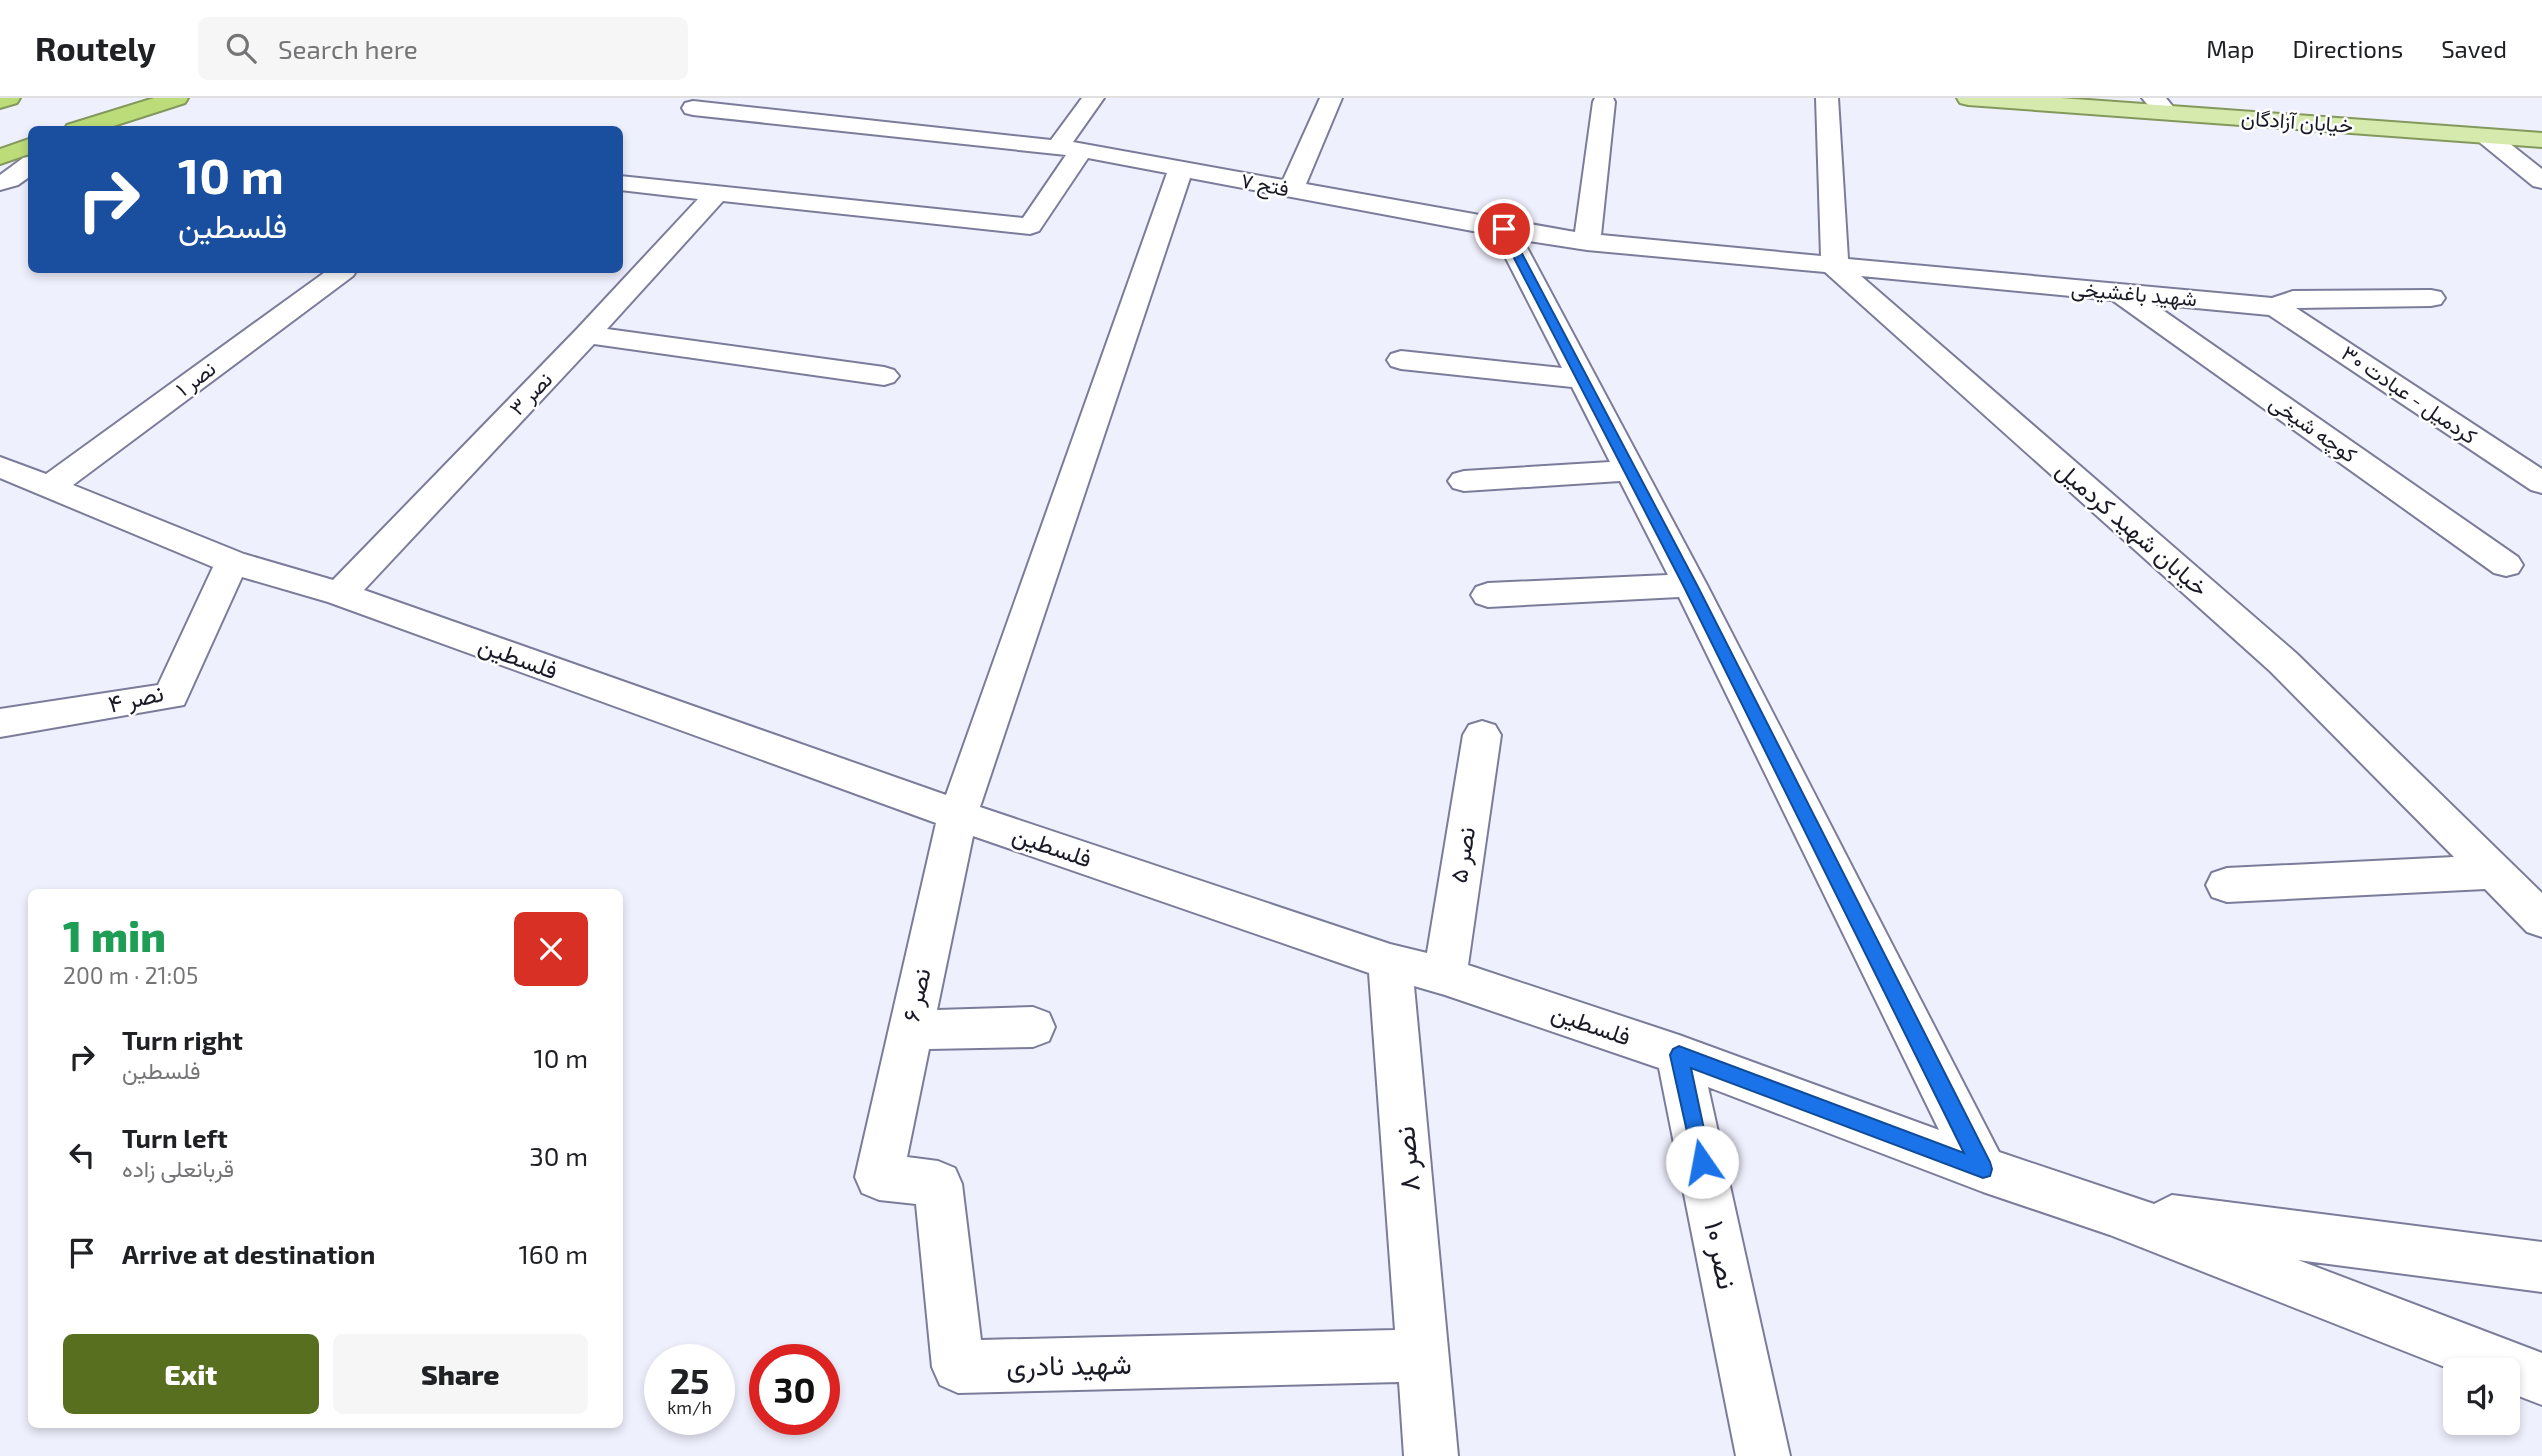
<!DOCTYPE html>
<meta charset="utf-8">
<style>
body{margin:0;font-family:"Exo 2",Vazirmatn,sans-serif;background:#f6f6f6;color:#202124;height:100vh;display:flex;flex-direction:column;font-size:26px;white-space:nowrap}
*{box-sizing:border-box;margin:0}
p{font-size:23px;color:#757577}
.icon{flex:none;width:38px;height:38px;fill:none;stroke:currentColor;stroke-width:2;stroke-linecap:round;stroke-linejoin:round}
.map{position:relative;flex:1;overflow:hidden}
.sheet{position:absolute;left:28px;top:791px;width:595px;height:539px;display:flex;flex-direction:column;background:#fff;border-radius:10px;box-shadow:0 4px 10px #0003}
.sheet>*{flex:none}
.hud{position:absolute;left:28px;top:28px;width:595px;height:147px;border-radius:10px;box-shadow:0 4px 10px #0003;background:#1a4fa0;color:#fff;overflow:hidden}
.controls{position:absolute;left:2443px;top:1260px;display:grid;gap:14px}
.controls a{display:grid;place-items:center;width:77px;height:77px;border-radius:10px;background:#fff;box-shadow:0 4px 10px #0003;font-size:35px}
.speed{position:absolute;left:644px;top:1246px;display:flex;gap:14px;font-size:35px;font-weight:700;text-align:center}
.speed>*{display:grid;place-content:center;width:91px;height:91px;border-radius:50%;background:#fff;box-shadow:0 4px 10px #0003;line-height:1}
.speed small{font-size:18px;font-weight:400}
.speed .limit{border:10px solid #d22;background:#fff;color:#111}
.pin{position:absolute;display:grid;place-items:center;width:60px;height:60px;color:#fff;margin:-30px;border:4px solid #fff;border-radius:50%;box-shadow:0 2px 7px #0007}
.me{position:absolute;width:77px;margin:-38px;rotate:348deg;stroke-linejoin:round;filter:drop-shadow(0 0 5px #0008)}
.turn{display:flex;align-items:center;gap:24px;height:147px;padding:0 35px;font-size:32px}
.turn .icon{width:91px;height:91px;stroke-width:2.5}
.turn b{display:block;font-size:49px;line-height:60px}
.round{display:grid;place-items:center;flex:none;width:74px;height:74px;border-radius:10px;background:#f6f6f6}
.headline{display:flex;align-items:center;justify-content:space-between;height:119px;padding:0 35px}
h1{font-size:42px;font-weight:800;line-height:52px;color:#1e9e55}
.primary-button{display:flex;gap:14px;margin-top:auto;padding:14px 35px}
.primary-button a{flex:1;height:80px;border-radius:10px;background:#586f1f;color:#fff;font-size:28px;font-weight:800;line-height:80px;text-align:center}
.primary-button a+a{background:#f6f6f6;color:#202124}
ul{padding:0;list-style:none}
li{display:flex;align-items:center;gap:21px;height:98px;padding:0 35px}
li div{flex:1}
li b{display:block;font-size:26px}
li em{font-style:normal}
header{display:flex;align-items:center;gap:42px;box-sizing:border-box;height:98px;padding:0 35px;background:#fff;border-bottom:2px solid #e0e0e0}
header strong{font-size:33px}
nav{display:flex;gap:38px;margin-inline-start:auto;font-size:24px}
.search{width:490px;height:63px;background:#f6f6f6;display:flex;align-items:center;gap:18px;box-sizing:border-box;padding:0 24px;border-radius:10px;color:#757577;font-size:26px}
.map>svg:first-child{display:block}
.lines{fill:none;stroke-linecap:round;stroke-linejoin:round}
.minor-casing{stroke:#7b7c9a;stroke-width:4}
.major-casing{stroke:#83985b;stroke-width:4}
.highway-casing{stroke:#83985b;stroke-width:4}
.minor{fill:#fff;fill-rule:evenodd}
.major{fill:#d6eaae;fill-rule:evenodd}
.highway{fill:#bbdc78;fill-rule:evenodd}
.route{fill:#1a73e8;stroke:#114b97;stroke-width:2}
.labels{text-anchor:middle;stroke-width:5;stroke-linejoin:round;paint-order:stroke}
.far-street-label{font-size:21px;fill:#1a1a26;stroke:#fff}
.street-label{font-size:24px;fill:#1a1a26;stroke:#fff}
.near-street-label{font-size:28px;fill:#1a1a26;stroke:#fff}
</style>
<header>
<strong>Routely</strong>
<div class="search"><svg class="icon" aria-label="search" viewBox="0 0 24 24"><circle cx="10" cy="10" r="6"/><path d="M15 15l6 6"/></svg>Search here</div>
<nav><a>Map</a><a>Directions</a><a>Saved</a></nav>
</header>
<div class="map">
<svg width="2542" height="1358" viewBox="0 0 2542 1358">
<rect width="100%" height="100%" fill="#eff0fd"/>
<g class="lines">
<g class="minor-casing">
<path id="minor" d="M1082,0H1104L1073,44L1283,82L1320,0H1342L1306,86L1575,134L1593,4L1595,0H1613L1615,4L1601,137L1821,158L1816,0H1838L1848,161L2272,200L2293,193L2431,192L2441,194L2445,200L2441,206L2431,208L2296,210L2542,371V395L2531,392L2269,217L2154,206L2518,459L2523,467L2518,475L2506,478L2494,475L2112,202L1861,178L2296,555L2542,795V839L2527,834L2485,791L2227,804L2212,799L2206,787L2212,775L2227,770L2454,759L2270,573L1825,174L1587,152L1523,142L1707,487L1999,1054L2154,1106L2172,1097L2542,1144V1194L2298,1162L2542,1255V1307L2508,1294V1272L2455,1273L2110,1137L1983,1094L1708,989L1790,1358H1736L1659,970L1445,897L1414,888L1458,1358H1404L1399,1284L958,1295L940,1287L932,1269L916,1106L879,1102L862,1095L855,1079L936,725L328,504L242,479L184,607L0,639V611L158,587L213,469L0,380V359L46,376L328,172H357L353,178L73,387L244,456L333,482L577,231L698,101L620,92V78L1023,120L1066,57L693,17L685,15L682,10L685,5L693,3L1051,42ZM1088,60L1167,75L946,697L364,492L594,246L884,287L894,284L899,278L894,272L884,269L607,231L723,103L1030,136L1039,133ZM1190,80L1494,137L1562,270L1401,253L1391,256L1387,262L1391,268L1401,271L1572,289L1610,364L1464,373L1453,376L1448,383L1453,390L1464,393L1620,383L1668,477L1488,485L1476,489L1471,497L1476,505L1488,509L1679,499L1939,1032L1679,937L1468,867L1501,637L1495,627L1482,623L1469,627L1463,637L1427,855L1390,846L980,709ZM973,738L1369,875L1395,1232L981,1242L962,1086L955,1070L938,1063L907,1059L929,951L1033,949L1049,943L1055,929L1049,915L1033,909L937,912Z
M2142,0H2166L2178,15L2175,20H2159Z
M2486,31L2494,33L2542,71V90L2533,88L2478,43L2474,38L2478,33Z
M32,58V77L18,87L0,92V77L23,60Z"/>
</g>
<g class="major-casing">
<path id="major" d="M1957,0H2061L2542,35V49L1968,7L1960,5Z"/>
</g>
<g class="highway-casing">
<path id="highway" d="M0,0H20L17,5L0,10Z
M154,0H188L185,5L101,32H64L67,27Z
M32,40V55L0,66V51Z"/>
</g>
<use href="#minor" class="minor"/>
<use href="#major" class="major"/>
<use href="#highway" class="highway"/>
</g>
<path class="route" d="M1504,128L1509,131L1697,487L1990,1064L1992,1071L1990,1078L1983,1080L1691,970L1711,1064L1708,1070L1702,1073L1695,1070L1670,957L1673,951L1679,948L1964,1055L1683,487L1499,131Z"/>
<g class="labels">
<g class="far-street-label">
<text transform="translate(2297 24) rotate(4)" y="7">خیابان آزادگان</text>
<text transform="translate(1265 87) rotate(11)" y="7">فتح ۷</text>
<text transform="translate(2134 196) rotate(5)" y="7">شهید باغشیخی</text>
<text transform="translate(196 281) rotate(-37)" y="7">نصر ۱</text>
<text transform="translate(531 296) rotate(-46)" y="7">نصر ۳</text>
<text transform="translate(2409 297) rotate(34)" y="7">کردمیل - عبادت ۳۰</text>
<text transform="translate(2313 331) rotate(35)" y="7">کوچه شیخی</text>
</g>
<g class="street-label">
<text transform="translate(2132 431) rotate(41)" y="8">خیابان شهید کردمیل</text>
<text transform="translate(518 560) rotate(20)" y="8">فلسطین</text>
<text transform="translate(136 601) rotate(-13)" y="8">نصر ۴</text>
<text transform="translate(1052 749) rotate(19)" y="8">فلسطین</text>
<text transform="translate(1463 757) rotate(-81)" y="8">نصر ۵</text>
<text transform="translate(917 897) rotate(-77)" y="8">نصر ۶</text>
<text transform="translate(1591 927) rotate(19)" y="8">فلسطین</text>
</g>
<g class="near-street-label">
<text transform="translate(1407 1061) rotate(-95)" y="10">نصر ۸</text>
<text transform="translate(1721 1157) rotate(78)" y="10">نصر ۱۰</text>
<text transform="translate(1069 1267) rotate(-1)" y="10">شهید نادری</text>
</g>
</g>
</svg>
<div class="controls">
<a><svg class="icon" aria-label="sound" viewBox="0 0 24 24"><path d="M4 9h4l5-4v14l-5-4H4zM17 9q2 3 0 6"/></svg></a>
</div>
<div class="speed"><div>25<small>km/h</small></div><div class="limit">30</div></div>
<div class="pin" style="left:1504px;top:131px;background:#d93025"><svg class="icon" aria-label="arrive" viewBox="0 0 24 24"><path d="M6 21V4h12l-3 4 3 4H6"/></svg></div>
<svg class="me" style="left:1702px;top:1064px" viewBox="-20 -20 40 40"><circle r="19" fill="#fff"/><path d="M0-13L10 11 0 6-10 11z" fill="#1a73e8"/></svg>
<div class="hud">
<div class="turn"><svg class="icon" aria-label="right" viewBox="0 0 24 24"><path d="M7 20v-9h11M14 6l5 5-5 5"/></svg><div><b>10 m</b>فلسطین</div></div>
</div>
<section class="sheet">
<div class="headline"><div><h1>1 min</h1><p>200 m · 21:05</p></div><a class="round" style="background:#d93025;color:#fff"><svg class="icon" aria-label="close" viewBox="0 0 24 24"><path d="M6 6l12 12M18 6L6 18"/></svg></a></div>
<ul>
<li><svg class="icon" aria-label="right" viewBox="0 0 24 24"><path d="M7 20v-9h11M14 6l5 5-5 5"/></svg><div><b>Turn right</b><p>فلسطین</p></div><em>10 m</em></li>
<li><svg class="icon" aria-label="left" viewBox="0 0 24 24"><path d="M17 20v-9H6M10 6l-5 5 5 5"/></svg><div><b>Turn left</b><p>قربانعلی زاده</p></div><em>30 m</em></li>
<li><svg class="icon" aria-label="arrive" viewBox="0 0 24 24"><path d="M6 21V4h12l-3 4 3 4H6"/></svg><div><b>Arrive at destination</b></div><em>160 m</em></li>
</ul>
<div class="primary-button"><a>Exit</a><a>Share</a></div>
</section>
</div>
